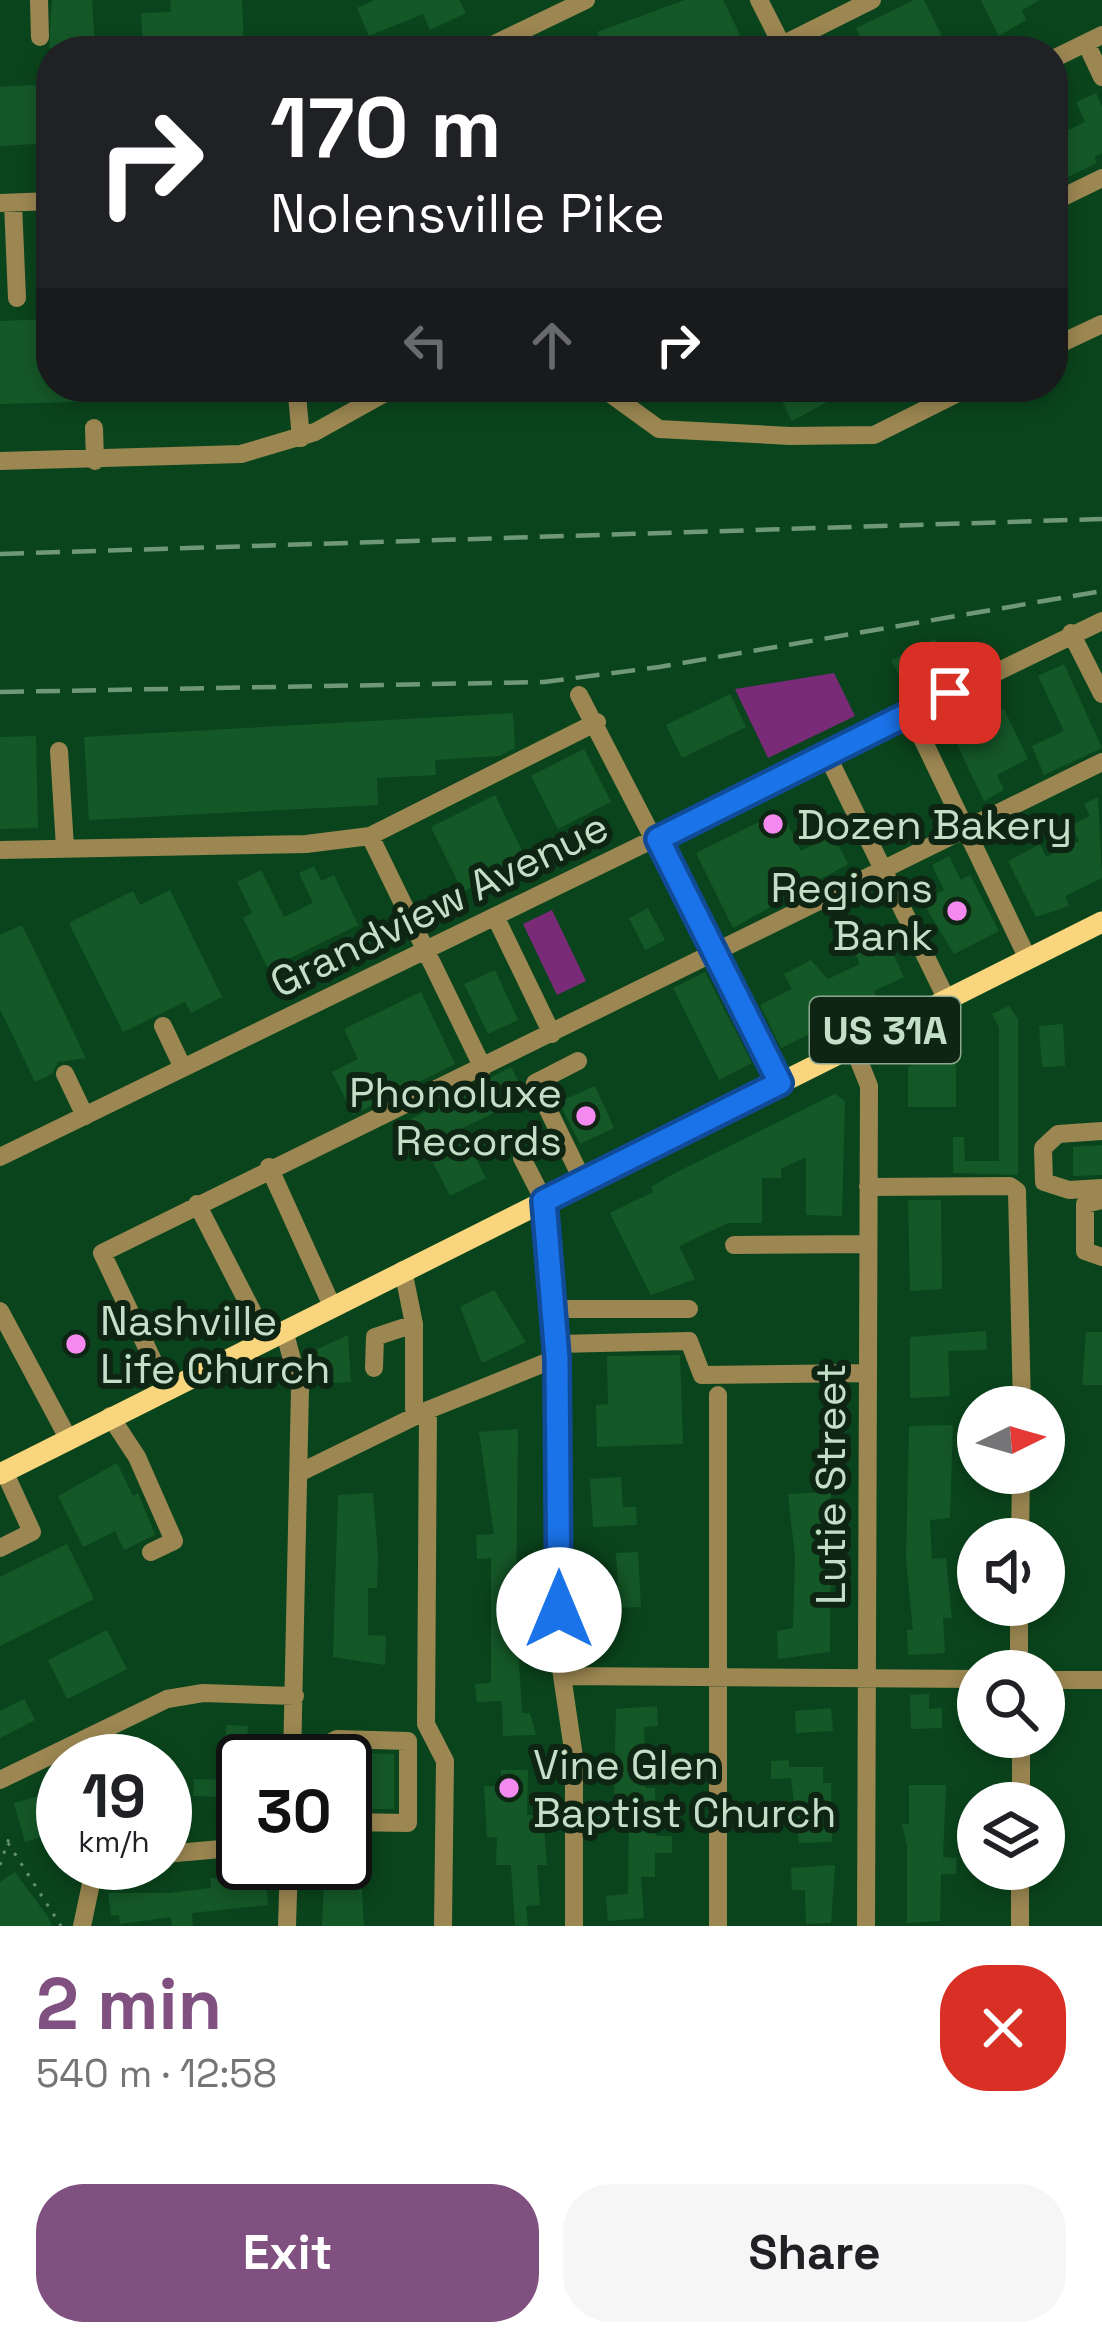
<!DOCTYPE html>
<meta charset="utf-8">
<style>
body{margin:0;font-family:"Space Grotesk",sans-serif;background:#f6f6f6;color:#202124;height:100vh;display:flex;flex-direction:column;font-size:45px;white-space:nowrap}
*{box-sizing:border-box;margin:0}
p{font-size:39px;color:#757577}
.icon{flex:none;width:66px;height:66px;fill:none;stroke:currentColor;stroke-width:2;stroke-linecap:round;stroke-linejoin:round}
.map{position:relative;height:1926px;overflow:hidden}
.details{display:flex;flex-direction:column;background:#fff;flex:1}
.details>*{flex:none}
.hud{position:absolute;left:36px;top:36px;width:1032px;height:366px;border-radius:48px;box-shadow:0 6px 18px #0003;background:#202124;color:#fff;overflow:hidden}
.needle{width:78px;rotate:85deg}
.buttons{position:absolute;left:957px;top:1386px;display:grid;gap:24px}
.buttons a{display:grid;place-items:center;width:108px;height:108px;border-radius:50%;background:#fff;box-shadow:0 6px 18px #0003;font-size:60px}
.speed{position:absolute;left:36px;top:1734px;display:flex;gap:24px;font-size:60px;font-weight:700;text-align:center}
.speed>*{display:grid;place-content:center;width:156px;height:156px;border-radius:50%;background:#fff;box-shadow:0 6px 18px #0003;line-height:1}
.speed small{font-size:30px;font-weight:400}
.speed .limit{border:6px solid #111;border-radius:18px;background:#fff;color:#111}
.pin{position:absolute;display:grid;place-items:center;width:102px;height:102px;color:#fff;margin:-51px;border-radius:24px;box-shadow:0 6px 18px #0006}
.me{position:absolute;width:132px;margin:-66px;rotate:0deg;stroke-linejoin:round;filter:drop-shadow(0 0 9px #0008)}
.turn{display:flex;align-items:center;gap:42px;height:252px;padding:0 36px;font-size:54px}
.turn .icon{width:156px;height:156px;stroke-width:2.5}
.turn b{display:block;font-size:84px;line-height:102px}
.lanes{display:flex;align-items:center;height:114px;padding:0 36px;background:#0003;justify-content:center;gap:60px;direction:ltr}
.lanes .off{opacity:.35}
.round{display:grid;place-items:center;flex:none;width:126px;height:126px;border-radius:48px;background:#f6f6f6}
.summary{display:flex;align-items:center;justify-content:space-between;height:204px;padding:0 36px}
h1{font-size:72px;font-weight:700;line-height:90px;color:#7f5080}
.cta{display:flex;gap:24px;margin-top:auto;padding:24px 36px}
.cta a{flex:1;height:138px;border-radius:48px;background:#7f5080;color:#fff;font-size:48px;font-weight:700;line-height:138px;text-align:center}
.cta a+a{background:#f6f6f6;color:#202124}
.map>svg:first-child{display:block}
.green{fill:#7a2b78}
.building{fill:#155828}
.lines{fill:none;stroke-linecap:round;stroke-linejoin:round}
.path{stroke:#669171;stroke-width:3;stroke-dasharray:3 9;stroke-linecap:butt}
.minor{stroke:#9c8752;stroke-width:18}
.major{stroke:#f9d67d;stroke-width:21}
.rail{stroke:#6f9879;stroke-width:4.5;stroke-dasharray:24 12;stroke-linecap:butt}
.route-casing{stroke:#114b97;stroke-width:30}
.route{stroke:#1a73e8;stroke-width:21}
.poi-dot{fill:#f489f0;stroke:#0f2513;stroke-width:4.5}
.labels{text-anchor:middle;stroke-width:12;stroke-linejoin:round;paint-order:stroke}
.shield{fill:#0f2513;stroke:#8da791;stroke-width:3}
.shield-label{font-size:39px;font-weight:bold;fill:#c3dfc7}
.poi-label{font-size:42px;fill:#c3dfc7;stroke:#0f2513;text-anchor:start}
.street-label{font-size:42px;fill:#c3dfc7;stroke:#0f2513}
</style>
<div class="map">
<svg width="1102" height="1926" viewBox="0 0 1102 1926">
<rect width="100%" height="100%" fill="#0a441c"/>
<path class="green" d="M834,673L855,716L768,758L735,689Z
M552,910L586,981L557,995L523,924Z"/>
<path class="building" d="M52,0H92L95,45L49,48Z
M170,0H242L244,51H143L141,13L171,12Z
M375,0H459L466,13L430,30L423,14L369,36L357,8Z
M685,0H723L748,51H606L597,32Z
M914,0H924L949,51H868L856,28Z
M981,0H1040L1022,10L1026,20L999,36Z
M51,84V143L0,146V87Z
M1096,93L1102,106V153L1094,157L1097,163L1053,184V137L1085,122L1076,102Z
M51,319V387H149V400L0,404V321Z
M775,387H825L831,400L792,421Z
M935,639L943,656L900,677L891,660Z
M1064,664L1102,748L1044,775L1032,746L1064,731L1038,676Z
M730,694L746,727L682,758L666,725Z
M1004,709L1028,759L997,775L1004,790L984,801L952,734Z
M513,713L515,748L499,756L435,760L436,775L377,778L378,805L89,820L84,737Z
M36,736L38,828L0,829V737Z
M584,749L611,802L558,829L531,776Z
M495,795L527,861L463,892L431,827Z
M1098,797L1102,878L1065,896L1069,906L1036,917L1008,861L1040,844L1046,857L1079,841L1072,825L1090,816L1084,804Z
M781,811L801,851L833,835L848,864L733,928L696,853Z
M949,856L961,880L970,875L999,931L954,954L922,901L944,890L932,865Z
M314,866L321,881L334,875L358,925L268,969L243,918L252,913L237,882L261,870L284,917L313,903L299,873Z
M170,890L222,997L191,1013L185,1002L123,1032L69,923L133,891L140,905Z
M648,908L665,940L645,950L629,918Z
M22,925L86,1058L58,1062L52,1074L35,1082L0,1009V935Z
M882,931L904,977L874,991L878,1000L781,1048L760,1005L792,989L784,974L811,960L828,979L860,964L852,946Z
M495,970L518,1020L488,1034L464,984Z
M705,972L752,1063L719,1080L673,988Z
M421,992L455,1064L353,1115L332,1072L358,1059L344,1029Z
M1009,1006L1018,1019V1175L953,1173V1137H964L965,1161H999V1027L992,1014Z
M1063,1024L1065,1066L1042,1067L1039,1026Z
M956,1043V1107H908V1067Z
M511,1067L526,1097L461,1129L486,1178L450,1196L411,1119Z
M595,1086L614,1128L580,1144L559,1102Z
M835,1094L845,1101L842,1216L806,1215V1157L781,1169V1178H762V1223H728L679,1246L695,1279L651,1295L610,1213L653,1192L651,1187L675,1173Z
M1102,1145V1175L1073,1176V1147Z
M908,1200H941L942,1289L910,1291Z
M494,1290L526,1342L482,1363L460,1307Z
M986,1331L987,1350L948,1351L950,1396L910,1398V1337Z
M1086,1332H1102V1385H1082Z
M348,1335L351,1382L320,1384L317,1349Z
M680,1355L683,1444L597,1447L596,1405L608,1404L607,1356Z
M953,1425L950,1518L930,1520L932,1559L946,1558L952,1618H943L945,1653L908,1655L907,1630H913L906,1560L909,1426Z
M518,1429L516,1604H522L524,1628L519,1664L522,1713H530L536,1735L503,1736L502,1701L477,1702L475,1684L491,1683V1558L477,1559L476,1535L494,1534L479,1432Z
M117,1463L133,1496L138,1493L155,1535L124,1550L115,1531L83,1547L58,1496Z
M621,1477L623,1507H636L637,1525L593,1527L590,1479Z
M831,1492L830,1652L778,1659L777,1631L793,1628L795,1557L788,1494Z
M373,1493L378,1556L377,1588H368V1635L386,1636L385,1665L333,1657L338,1495Z
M67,1544L94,1599L0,1646V1577Z
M638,1552L641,1607L619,1608L616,1553Z
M107,1630L127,1669L67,1699L48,1660Z
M929,1694V1709L942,1708V1728L911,1729L910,1695Z
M24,1699L35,1720L0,1738V1711Z
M657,1706L658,1726L644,1727L646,1788H655L656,1836H672V1853H655V1877H641L644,1918L608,1921L606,1896L628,1894L629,1806H614L616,1709Z
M831,1708L833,1731L796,1733L795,1711Z
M226,1725L248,1726L242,1829L224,1828L225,1797L193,1796L194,1779L225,1780Z
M365,1753L394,1754V1809H345V1770H365Z
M789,1760V1767H823V1783H831L832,1842L799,1843L791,1778L771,1779V1761Z
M501,1770H528L527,1815H543L547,1865H537L540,1905L526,1906L528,1926H515L511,1865H496L497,1838L487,1837L484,1786H501Z
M63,1781V1803L39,1814L44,1836L25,1842L14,1803L46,1794Z
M909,1785H946L943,1857L957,1858L956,1874H941L940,1921L907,1923V1846L902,1824H909Z
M345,1841H369V1861H360L364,1926H322L324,1875H345Z
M835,1865L831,1923L806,1924L805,1890H792L791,1868Z
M15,1872L48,1917L52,1926H0V1882Z
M266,1876L268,1905L192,1913L193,1926H172L171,1917L120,1924L119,1915L111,1916L108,1893H170L211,1888L210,1878Z"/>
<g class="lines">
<path class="path" d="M8,1843L61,1926
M0,1865L9,1838"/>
<path class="minor" d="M39,0L40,37
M759,0L785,51
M1086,43L1102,77
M480,51L586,0
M770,51L872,0
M1053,59L1102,35
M1053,202L1102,178
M0,203L51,201
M13,203L17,298
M1053,347L1102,324
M601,387L659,429L790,436L874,435L970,387
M297,395L301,438
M94,428L95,461
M0,461L241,454L315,432L396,387
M1071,633L1102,694
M579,695L780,1083
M910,713L1028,959
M59,751L65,847
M827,755L947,1000
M370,836L483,1068
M0,850L306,844L370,836L597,722
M495,916L552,1034
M163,1026L183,1068
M853,1046L869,1086L866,1926
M578,1061L535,1083L583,1181
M65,1074L85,1116
M1102,1131L1058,1134L1043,1148L1044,1182L1069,1190L1102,1188
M0,1157L1102,621
M522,1158L544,1201L555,1309L558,1648L574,1757V1926
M269,1167L332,1306
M868,1187L1010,1186L1017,1191L1022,1407
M1102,1200L1085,1204V1251L1102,1257
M197,1204L266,1338
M734,1245L868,1244
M403,1270L414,1324V1409
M555,1309H689
M0,1311L68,1438
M284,1330L300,1389L292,1761
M556,1344L689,1341L702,1375L867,1373
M374,1368L375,1337L414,1324
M166,1388L102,1253L1102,762
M718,1395V1926
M428,1410L426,1724L445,1761L443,1926
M110,1416L137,1457L174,1541L151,1552
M301,1472L428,1410L557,1358
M1020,1539L1021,1473
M0,1548L32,1532L4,1471
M1019,1671V1605
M564,1676L978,1679
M1044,1680H1102
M293,1748L318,1749L337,1739L408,1741V1823L345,1822
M0,1780L167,1699L203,1693L295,1696
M1021,1803V1737
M165,1854L243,1847
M82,1926L92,1879L111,1863
M287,1926L289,1863
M1020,1926V1869"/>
<path class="major" d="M0,1474L1102,922"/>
<path class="rail" d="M0,554L1102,519
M0,692L544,682L659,667L1102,591"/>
</g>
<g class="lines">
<g class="route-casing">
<path id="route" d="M559,1610L557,1358L544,1201L780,1083L658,839L950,693"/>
</g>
<use href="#route" class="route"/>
</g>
<g class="poi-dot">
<circle cx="773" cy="824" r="12"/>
<circle cx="957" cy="911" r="12"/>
<circle cx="586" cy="1116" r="12"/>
<circle cx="76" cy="1344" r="12"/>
<circle cx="509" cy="1788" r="12"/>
</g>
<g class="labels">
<rect class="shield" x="810" y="997" width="150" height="66" rx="9"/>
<g class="shield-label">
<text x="885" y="1044">US 31A</text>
</g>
<g class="poi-label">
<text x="797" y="839">Dozen Bakery</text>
<text x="933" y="902" text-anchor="end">Regions<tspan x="933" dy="48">Bank</tspan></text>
<text x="562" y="1107" text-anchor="end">Phonoluxe<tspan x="562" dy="48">Records</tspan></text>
<text x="100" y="1335">Nashville<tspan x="100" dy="48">Life Church</tspan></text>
<text x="533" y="1779">Vine Glen<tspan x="533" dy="48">Baptist Church</tspan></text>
</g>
<g class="street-label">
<text transform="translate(439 904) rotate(-26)" y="15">Grandview Avenue</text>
<text transform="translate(830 1484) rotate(-90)" y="15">Lutie Street</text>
</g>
</g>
</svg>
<div class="buttons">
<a><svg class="needle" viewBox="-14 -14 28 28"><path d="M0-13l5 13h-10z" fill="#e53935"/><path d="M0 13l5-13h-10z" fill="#757577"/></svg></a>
<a><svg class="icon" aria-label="sound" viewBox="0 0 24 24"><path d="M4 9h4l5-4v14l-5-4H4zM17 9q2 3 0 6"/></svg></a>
<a><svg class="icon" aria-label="search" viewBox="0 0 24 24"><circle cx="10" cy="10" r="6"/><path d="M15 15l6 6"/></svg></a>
<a><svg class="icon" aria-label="layers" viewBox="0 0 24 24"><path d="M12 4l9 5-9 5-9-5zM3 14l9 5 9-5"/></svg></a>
</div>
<div class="speed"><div>19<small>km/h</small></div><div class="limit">30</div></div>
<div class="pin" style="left:950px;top:693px;background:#d93025"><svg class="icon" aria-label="arrive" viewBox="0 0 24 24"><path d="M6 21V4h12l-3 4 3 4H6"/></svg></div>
<svg class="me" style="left:559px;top:1610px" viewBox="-20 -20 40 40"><circle r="19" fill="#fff"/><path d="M0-13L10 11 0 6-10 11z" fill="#1a73e8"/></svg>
<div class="hud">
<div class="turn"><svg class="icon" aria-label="right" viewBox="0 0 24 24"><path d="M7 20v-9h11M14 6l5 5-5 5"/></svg><div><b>170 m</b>Nolensville Pike</div></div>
<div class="lanes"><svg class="icon off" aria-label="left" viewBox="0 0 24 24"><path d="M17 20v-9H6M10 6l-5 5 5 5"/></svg><svg class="icon off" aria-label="ahead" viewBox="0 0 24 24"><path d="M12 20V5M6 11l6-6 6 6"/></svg><svg class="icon" aria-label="right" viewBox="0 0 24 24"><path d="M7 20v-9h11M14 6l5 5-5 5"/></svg></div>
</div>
</div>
<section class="details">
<div class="summary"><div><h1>2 min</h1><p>540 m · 12:58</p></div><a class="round" style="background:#d93025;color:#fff"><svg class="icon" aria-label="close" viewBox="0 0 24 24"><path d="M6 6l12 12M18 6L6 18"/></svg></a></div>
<div class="cta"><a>Exit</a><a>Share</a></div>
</section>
